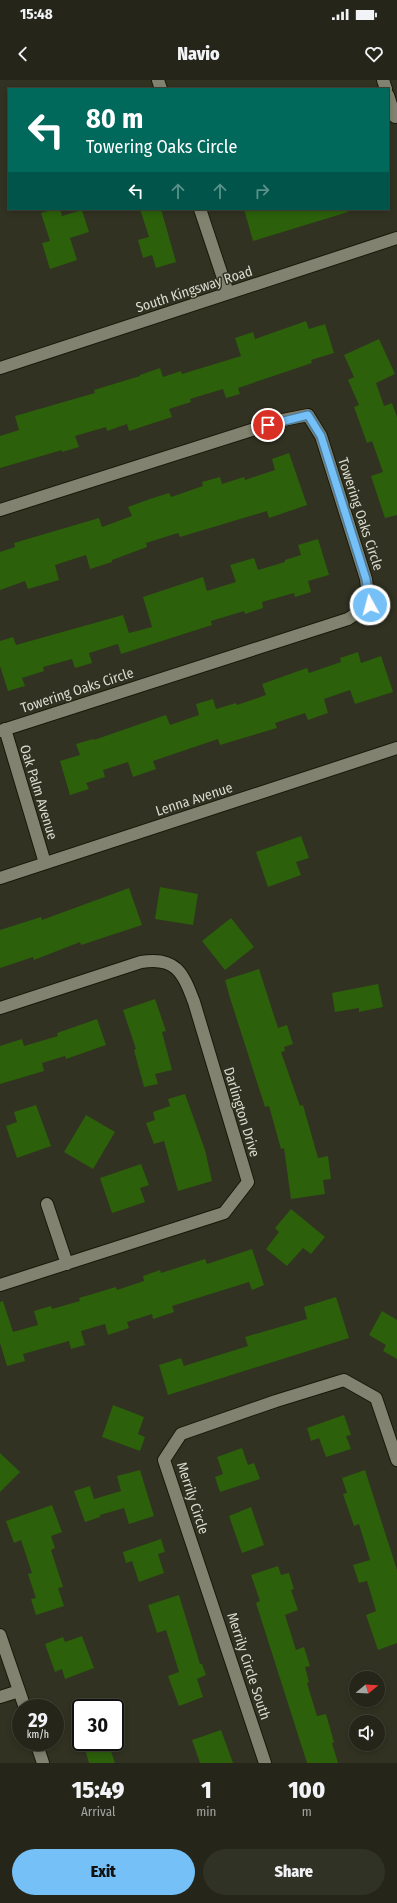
<!DOCTYPE html>
<style>
body{margin:0;font-family:"Fira Sans Condensed",sans-serif;background:#313226;color:#f1f3f6;height:100vh;display:flex;flex-direction:column;font-size:15px;white-space:nowrap}
*{box-sizing:border-box;margin:0}
p{font-size:13px;color:#a3a5a2}
.icon{flex:none;width:22px;height:22px;fill:none;stroke:currentColor;stroke-width:2;stroke-linecap:round;stroke-linejoin:round}
.map{position:relative;height:1683px;overflow:hidden}
.sheet{display:flex;flex-direction:column;background:#252619;flex:1}
.sheet>*{flex:none}
.hud{position:absolute;left:8px;top:8px;width:381px;height:122px;border-radius:0px;box-shadow:0 2px 6px #0003,0 0 0 1px #424338;background:#00695c;color:#fff;overflow:hidden}
.needle{width:26px;rotate:72deg}
.buttons{position:absolute;left:349px;top:1591px;display:grid;gap:8px}
.buttons a{display:grid;place-items:center;width:36px;height:36px;border-radius:50%;background:#252619;box-shadow:0 2px 6px #0003,0 0 0 1px #424338;font-size:20px}
.speed{position:absolute;left:12px;top:1619px;display:flex;gap:8px;font-size:20px;font-weight:700;text-align:center}
.speed>*{display:grid;place-content:center;width:52px;height:52px;border-radius:50%;background:#252619;box-shadow:0 2px 6px #0003,0 0 0 1px #424338;line-height:1}
.speed small{font-size:10px;font-weight:400}
.speed .limit{border:2px solid #111;border-radius:6px;background:#fff;color:#111}
.pin{position:absolute;display:grid;place-items:center;width:34px;height:34px;color:#fff;margin:-17px;border:2px solid #fff;border-radius:50%;box-shadow:0 1px 4px #0007}
.me{position:absolute;width:44px;margin:-22px;rotate:353deg;stroke-linejoin:round;filter:drop-shadow(0 0 3px #0008)}
.turn{display:flex;align-items:center;gap:14px;height:84px;padding:0 12px;font-size:18px}
.turn .icon{width:52px;height:52px;stroke-width:2.5}
.turn b{display:block;font-size:28px;line-height:34px}
.lanes{display:flex;align-items:center;height:38px;padding:0 12px;background:#0003;justify-content:center;gap:20px;direction:ltr}
.lanes .off{opacity:.35}
.eta{display:flex;justify-content:space-evenly;align-items:center;height:68px;text-align:center}
.eta b{font-size:24px;font-weight:800;line-height:28px}
.primary-button{display:flex;gap:8px;margin-top:auto;padding:8px 12px}
.primary-button a{flex:1;height:46px;border-radius:24px;background:#75c0f6;color:#111;font-size:16px;font-weight:800;line-height:46px;text-align:center}
.primary-button a+a{background:#313226;color:#f1f3f6}
.status{display:flex;justify-content:space-between;align-items:center;height:28px;padding:0 20px;background:#252619;direction:ltr}
.status svg{height:11px;fill:currentColor}
header{display:flex;justify-content:space-between;align-items:center;height:52px;padding:0 12px;background:#252619;font-size:18px;font-weight:800}
.map>svg:first-child{display:block}
.building{fill:#2c600b}
.lines{fill:none;stroke-linecap:round;stroke-linejoin:round}
.minor-casing{stroke:#191909;stroke-width:14}
.minor{stroke:#818370;stroke-width:12}
.route-casing{stroke:#4c7da0;stroke-width:10}
.route{stroke:#75c0f6;stroke-width:7}
.labels{text-anchor:middle;stroke-width:3;stroke-linejoin:round;paint-order:stroke}
.street-label{font-size:14px;fill:#dadbd0;stroke:#313221}
</style>
<div class="status"><b>15:48</b><svg viewBox="0 0 49 12"><path d="M0 12V9h3v3zM5 12V6h3v6zM10 12V3h3v9zM15 12V0h3v12zM26 1h20v11H26zM47 4h2v5h-2z"/></svg></div>
<header><svg class="icon" aria-label="back" viewBox="0 0 24 24"><path d="M15 5l-7 7 7 7"/></svg>Navio<svg class="icon" aria-label="heart" viewBox="0 0 24 24"><path d="M12 20l-8-8c-3-5 5-10 8-4 3-6 11-1 8 4z"/></svg></header>
<div class="map">
<svg width="397" height="1683" viewBox="0 0 397 1683">
<rect width="100%" height="100%" fill="#313221"/>
<path class="building" d="M56,129H60L62,136L82,130L89,152L70,158L77,180L50,189L42,163L50,161L41,133Z
M140,129H161L176,182L156,188L152,175L143,178L138,160L149,157Z
M244,129H347L348,132L253,161Z
M306,241L309,249L325,244L334,273L311,280L312,283L238,308L240,314L226,318L223,309L190,319L191,322L169,329L172,337L129,351L127,344L107,351L106,347L75,356L79,367L62,372V370L0,388V356L19,350L15,336L95,313L94,310L140,296V295L160,288L163,297L181,291L182,294L241,276L235,258L253,252L255,259Z
M379,259L395,294L376,303L384,326L392,323L397,337V435L385,438L371,396L383,392L372,361L367,363L354,327L359,325L348,300L354,297L344,275Z
M289,373L307,425L269,438L267,431L180,457L178,453L146,463L147,467L112,480V482L90,489L86,475L55,485L59,500L28,509L25,501L0,510V472L15,467L14,463L99,438L102,447L132,436L128,427L150,419L169,413L171,417L203,406L202,402L220,397L222,404L244,397L245,400L275,390L272,379Z
M318,459L329,495L308,501L311,512L295,517L294,513L262,522L263,528L245,534L244,531L211,541L212,545L121,574L118,564L89,573L92,583L75,588L72,579L43,587L44,591L22,598L25,606L8,611L0,586V561L13,557L16,565L123,535L129,553L152,547L143,517L203,497L207,511L236,502L230,485L254,478L258,490L285,482V480L301,475L298,465Z
M358,572L361,583L381,576L393,612L355,624L350,610L324,619L328,633L308,640L305,633L275,643L277,648L220,665L218,659L153,681L156,689L133,697L128,682L103,690L105,697L86,703L89,709L70,715L60,681L80,675L76,664L93,659L94,660L166,635L170,645L199,635L196,624L213,619L216,629L236,623L237,625L266,615L262,604L307,588L309,593L341,582L340,578Z
M301,756L309,778L296,782L301,795L268,807L256,772Z
M160,807L198,814L193,845L155,839Z
M129,808L142,845L81,865L80,862L34,880L33,877L0,888V850L41,837L42,840Z
M231,838L254,867L225,890L202,861Z
M259,889L278,948L287,945L293,964L284,967L285,971L281,972L300,1026L303,1025L318,1078L328,1076L331,1099L323,1100L325,1114L291,1119L284,1068L281,1069L269,1026L265,1027L230,918L225,900Z
M378,904L383,927L359,932V928L335,932L332,913Z
M155,919L166,951L162,952L172,990L155,994L158,1004L144,1007L134,970L136,969L123,930Z
M97,939L106,965L66,979L65,976L42,983L44,991L0,1004V966L22,959L24,966L58,956L57,953Z
M185,1014L205,1070L212,1101L178,1111L164,1061L154,1064L146,1043L155,1040L153,1032L170,1026L168,1019Z
M36,1025L51,1066L17,1078L6,1046L17,1042L14,1032Z
M86,1035L115,1052L93,1089L64,1072Z
M141,1084L149,1105L140,1108L145,1122L112,1133L100,1098Z
M291,1129L325,1157L311,1174L303,1168L287,1186L266,1169L279,1152L275,1148Z
M252,1169L264,1205L252,1210L249,1202L172,1226L174,1232L153,1239L152,1234L127,1242L129,1248L108,1255L105,1244L81,1251L85,1265L71,1269L69,1261L23,1274L25,1281L7,1286L0,1263V1222L3,1221L13,1252L38,1245L34,1231L51,1226L52,1229L80,1221L79,1218L116,1207L117,1210L144,1201L143,1196L160,1190L161,1193L205,1179L207,1184Z
M336,1217L349,1258L168,1315L159,1285L181,1278L184,1286L248,1266L245,1257L307,1239L304,1227Z
M382,1231L397,1240V1279L383,1271L386,1265L369,1255Z
M113,1325L144,1337L138,1354L145,1357L140,1371L102,1357Z
M344,1335L351,1355L346,1356L351,1369L326,1377L319,1358L311,1361L307,1348Z
M242,1368L248,1385L254,1383L260,1399L220,1412L215,1397L223,1394L217,1377Z
M0,1373L20,1392L0,1412Z
M140,1390L154,1436L129,1444L124,1428L100,1435V1437L85,1442L74,1411L90,1406L94,1419L121,1411L117,1396Z
M365,1390L397,1490V1563L378,1570L366,1535L376,1531L367,1501L359,1503L353,1485L370,1480L359,1444L354,1446L343,1414L347,1413L342,1398Z
M52,1425L62,1452L51,1456L55,1468L51,1470L63,1507L58,1508L64,1526L36,1535L31,1519L36,1518L28,1494L32,1493L21,1460L14,1463L6,1441Z
M251,1427L264,1465L242,1473L229,1436Z
M161,1459L165,1472L158,1474L164,1493L139,1502L132,1481L126,1483L123,1472Z
M278,1486L281,1495L289,1493L294,1509L291,1510L298,1530L285,1535L296,1570L304,1567L310,1586L305,1587L309,1602L307,1603L317,1636L326,1634L334,1662L332,1663L338,1683H307L256,1523L260,1521L251,1495Z
M179,1515L200,1584H202L206,1595L197,1599L203,1617L179,1626L168,1596L179,1592L166,1550L157,1553L148,1525Z
M82,1556L94,1588L65,1599L62,1589L55,1592L45,1564L63,1557L65,1562Z
M221,1650L233,1683H200L192,1660Z
M83,1662H108L115,1683H89Z"/>
<g class="lines">
<g class="minor-casing">
<path id="minor" d="M158,0L161,9
M383,0L386,9
M388,15L395,37
M200,129L228,213
M0,288L397,158
M0,430L283,340L308,335L321,356L366,499L369,525L348,539L0,651
M5,649L45,783
M0,798L397,668
M0,928L141,882C176,876 183,893 194,922L248,1102L224,1133L0,1205
M47,1124L67,1184
M0,1555L25,1628
M0,1617L19,1611
M36,1662L43,1683
M265,1683L164,1380L181,1354L276,1321L344,1300L376,1318L397,1380"/>
</g>
<use href="#minor" class="minor"/>
</g>
<g class="lines">
<g class="route-casing">
<path id="route" d="M268,345L308,335L321,356L366,499L370,525"/>
</g>
<use href="#route" class="route"/>
</g>
<g class="labels">
<g class="street-label">
<text transform="translate(194 209) rotate(-18)" y="5">South Kingsway Road</text>
<text transform="translate(361 434) rotate(72)" y="5">Towering Oaks Circle</text>
<text transform="translate(77 610) rotate(-18)" y="5">Towering Oaks Circle</text>
<text transform="translate(39 712) rotate(73)" y="5">Oak Palm Avenue</text>
<text transform="translate(194 719) rotate(-18)" y="5">Lenna Avenue</text>
<text transform="translate(242 1032) rotate(73)" y="5">Darlington Drive</text>
<text transform="translate(193 1418) rotate(72)" y="5">Merrily Circle</text>
<text transform="translate(249 1586) rotate(72)" y="5">Merrily Circle South</text>
</g>
</g>
</svg>
<div class="buttons">
<a><svg class="needle" viewBox="-14 -14 28 28"><path d="M0-13l5 13h-10z" fill="#e53935"/><path d="M0 13l5-13h-10z" fill="#a3a5a2"/></svg></a>
<a><svg class="icon" aria-label="sound" viewBox="0 0 24 24"><path d="M4 9h4l5-4v14l-5-4H4zM17 9q2 3 0 6"/></svg></a>
</div>
<div class="speed"><div>29<small>km/h</small></div><div class="limit">30</div></div>
<div class="pin" style="left:268px;top:345px;background:#d93025"><svg class="icon" aria-label="arrive" viewBox="0 0 24 24"><path d="M6 21V4h12l-3 4 3 4H6"/></svg></div>
<svg class="me" style="left:370px;top:525px" viewBox="-20 -20 40 40"><circle r="17" fill="#75c0f6" stroke="#fff" stroke-width="3"/><path d="M0-11L8 9 0 5-8 9z" fill="#fff"/></svg>
<div class="hud">
<div class="turn"><svg class="icon" aria-label="left" viewBox="0 0 24 24"><path d="M17 20v-9H6M10 6l-5 5 5 5"/></svg><div><b>80 m</b>Towering Oaks Circle</div></div>
<div class="lanes"><svg class="icon" aria-label="left" viewBox="0 0 24 24"><path d="M17 20v-9H6M10 6l-5 5 5 5"/></svg><svg class="icon off" aria-label="ahead" viewBox="0 0 24 24"><path d="M12 20V5M6 11l6-6 6 6"/></svg><svg class="icon off" aria-label="ahead" viewBox="0 0 24 24"><path d="M12 20V5M6 11l6-6 6 6"/></svg><svg class="icon off" aria-label="right" viewBox="0 0 24 24"><path d="M7 20v-9h11M14 6l5 5-5 5"/></svg></div>
</div>
</div>
<section class="sheet">
<div class="eta">
<div><b>15:49</b><p>Arrival</p></div>
<div><b>1</b><p>min</p></div>
<div><b>100</b><p>m</p></div>
</div>
<div class="primary-button"><a>Exit</a><a>Share</a></div>
</section>
